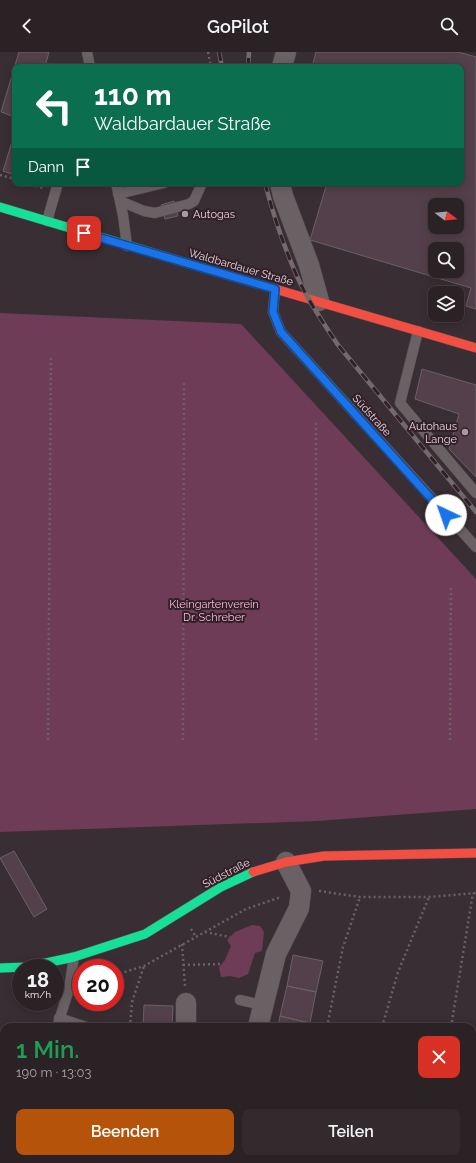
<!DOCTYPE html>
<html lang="de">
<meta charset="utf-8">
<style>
body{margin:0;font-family:Raleway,sans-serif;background:#332a2e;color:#f1f3f6;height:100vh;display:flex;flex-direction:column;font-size:15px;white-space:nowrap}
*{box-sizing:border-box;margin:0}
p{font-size:13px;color:#a6a4a7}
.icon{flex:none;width:22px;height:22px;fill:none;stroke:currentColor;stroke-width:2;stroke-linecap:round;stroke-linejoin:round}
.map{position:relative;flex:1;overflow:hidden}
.drawer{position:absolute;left:0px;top:971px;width:476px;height:140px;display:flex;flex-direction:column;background:#2b2226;border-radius:12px 12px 0 0;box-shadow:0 2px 10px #0003,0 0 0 1px #473f43}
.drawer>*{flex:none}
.guide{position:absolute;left:12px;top:12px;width:452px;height:122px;border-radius:8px;box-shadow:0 2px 10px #0003,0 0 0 1px #473f43;background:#0b6e4f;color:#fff;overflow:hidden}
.needle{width:26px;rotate:106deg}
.buttons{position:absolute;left:428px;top:146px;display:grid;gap:8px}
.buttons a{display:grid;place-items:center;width:36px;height:36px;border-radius:8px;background:#2b2226;box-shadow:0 2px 10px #0003,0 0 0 1px #473f43;font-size:20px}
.speed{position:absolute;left:12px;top:907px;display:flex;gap:8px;font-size:20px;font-weight:700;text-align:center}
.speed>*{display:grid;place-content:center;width:52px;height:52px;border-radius:50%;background:#2b2226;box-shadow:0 2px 10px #0003,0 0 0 1px #473f43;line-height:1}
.speed small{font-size:10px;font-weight:400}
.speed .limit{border:6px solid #d22;background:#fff;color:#111}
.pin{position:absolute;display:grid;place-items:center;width:34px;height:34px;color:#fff;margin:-17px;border-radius:8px;box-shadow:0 2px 6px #0006}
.me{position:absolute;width:44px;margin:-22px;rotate:318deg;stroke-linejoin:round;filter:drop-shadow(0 0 3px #0008)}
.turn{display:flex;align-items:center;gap:14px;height:84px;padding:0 16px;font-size:18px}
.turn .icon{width:52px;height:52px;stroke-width:2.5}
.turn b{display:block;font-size:28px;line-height:34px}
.then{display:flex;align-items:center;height:38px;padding:0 16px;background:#0003;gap:8px;font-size:15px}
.round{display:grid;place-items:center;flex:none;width:42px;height:42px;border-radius:8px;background:#332a2e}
.summary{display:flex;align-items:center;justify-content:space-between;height:68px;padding:0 16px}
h1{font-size:24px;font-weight:600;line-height:30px;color:#1e9e55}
.primary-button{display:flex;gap:8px;margin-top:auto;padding:8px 16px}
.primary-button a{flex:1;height:46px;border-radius:8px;background:#b45309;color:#fff;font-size:16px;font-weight:600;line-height:46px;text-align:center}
.primary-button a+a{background:#332a2e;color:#f1f3f6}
header{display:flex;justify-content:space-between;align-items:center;height:52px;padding:0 16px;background:#2b2226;font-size:18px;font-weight:600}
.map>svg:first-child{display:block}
.green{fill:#6e3c56}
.building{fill:#53404a;stroke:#6a6165;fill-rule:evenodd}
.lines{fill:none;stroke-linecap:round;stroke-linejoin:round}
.lane-casing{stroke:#564c51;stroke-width:11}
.street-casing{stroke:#564c51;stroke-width:21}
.fast-casing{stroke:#564c51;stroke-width:10}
.jam-casing{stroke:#564c51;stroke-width:10}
.path{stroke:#696265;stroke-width:2.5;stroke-dasharray:2 3;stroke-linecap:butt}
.lane{stroke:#6a6165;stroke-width:10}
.street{stroke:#6a6165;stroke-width:20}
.fast{stroke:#16e098;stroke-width:9}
.jam{stroke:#f24e42;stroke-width:9}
.rail-casing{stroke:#726a6e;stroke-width:4.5}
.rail{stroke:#331f28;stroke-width:3;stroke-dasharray:9;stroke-linecap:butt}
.route-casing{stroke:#114b97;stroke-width:10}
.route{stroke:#1a73e8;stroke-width:7}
.poi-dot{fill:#a89ba0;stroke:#331f28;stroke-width:1.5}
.labels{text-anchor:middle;stroke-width:4;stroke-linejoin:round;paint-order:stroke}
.poi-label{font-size:11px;fill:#e3d5db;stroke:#331f28;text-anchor:start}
.street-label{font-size:11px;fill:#e3d5db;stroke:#331f28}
.park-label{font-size:11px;fill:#fab9d8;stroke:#331f28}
</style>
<header><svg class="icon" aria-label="back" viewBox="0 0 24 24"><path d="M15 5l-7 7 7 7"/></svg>GoPilot<svg class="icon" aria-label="search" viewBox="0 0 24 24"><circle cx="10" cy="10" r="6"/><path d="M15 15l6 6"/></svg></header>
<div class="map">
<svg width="476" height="1111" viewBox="0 0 476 1111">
<rect width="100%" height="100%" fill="#392e33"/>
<path class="green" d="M0,261L241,272L476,527V757L317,769L0,780Z
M252,873L260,874L264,880L262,899L255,901L248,922L239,926L230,924L221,925L219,915L225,908L231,894L227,888L235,880Z"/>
<path class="building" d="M19,0H49L45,15H15V65L1,60Z
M316,0H458L476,5V257L466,254L471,236L310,188L327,131H461V15H312ZM435,153H457V175H435ZM435,197H457V219H435Z
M15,80V123L3,119Z
M174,149L178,164L165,167L161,153Z
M422,317L476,333V425L449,397L459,362L415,347Z
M14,799L47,857L34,865L0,806Z
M293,903L323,909L316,940L287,934Z
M287,934L316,940L310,971L280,964Z
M144,953L173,954L172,975H143Z
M280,964L310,971L309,975H278Z
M178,1107H209V1111H177Z
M209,1107H241L240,1111H209Z
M241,1107H272V1111H240Z
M272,1107H304L303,1111H272Z
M304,1107H335V1111H303Z"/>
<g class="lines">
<g class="lane-casing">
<path id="lane" d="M87,0L90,15
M116,131L123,163L127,194
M118,142L164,131
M120,149L144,159L155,161L189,152L194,149L202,131
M47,169L58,131
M275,237L273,260L281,280L476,495
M418,279L400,351L476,441
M240,948L262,953
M59,966L86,975
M57,975L69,937L74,905
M25,1107L26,1111
M123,1111V1107"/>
</g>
<g class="street-casing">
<path id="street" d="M282,15L286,0
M280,131L283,144L309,213L319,249
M186,951V975
M258,975L276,902L299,856L301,839L286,810"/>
</g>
<g class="fast-casing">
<path id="fast" d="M0,155L210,218
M0,916L27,915L74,905L145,882L221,835L253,820"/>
</g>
<g class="jam-casing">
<path id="jam" d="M210,218L476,296
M253,820L286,810L324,804L476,801"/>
</g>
<path class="path" d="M208,0L211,15
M0,123L15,127
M26,131L43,136
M316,371V688
M48,688L51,303
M183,688L184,330
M450,688L451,533
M319,839L360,845H429L476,841
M191,877L196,885
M205,880L230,885
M182,892L185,934
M183,913L222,912
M115,923L144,914L246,857L281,845
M130,975L132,950L144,914
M327,975L343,895L360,845
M382,975L398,920L429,845
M451,975L473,841
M171,1111V1107"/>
<use href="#lane" class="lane"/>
<use href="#street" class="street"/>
<use href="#fast" class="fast"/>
<use href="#jam" class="jam"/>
<g class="rail-casing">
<path id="rail" d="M219,0L222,15
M248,15L249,0
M265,131C273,162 283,192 296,222C307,247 323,271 338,293L476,460"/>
</g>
<use href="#rail" class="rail"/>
</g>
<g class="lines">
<g class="route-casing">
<path id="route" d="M84,181L275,237L273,260L281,280L446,463"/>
</g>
<use href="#route" class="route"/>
</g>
<g class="poi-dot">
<circle cx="185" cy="162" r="4"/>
<circle cx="465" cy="380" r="4"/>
</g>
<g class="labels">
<g class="poi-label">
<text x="193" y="166">Autogas</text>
<text x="457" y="378" text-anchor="end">Autohaus<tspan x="457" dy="13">Lange</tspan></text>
</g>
<g class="street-label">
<text transform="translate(241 215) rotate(16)" y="4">Waldbardauer Straße</text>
<text transform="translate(372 363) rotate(48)" y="4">Südstraße</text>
<text transform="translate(226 821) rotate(-27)" y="4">Südstraße</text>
</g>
<g class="park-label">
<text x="214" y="556">Kleingartenverein<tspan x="214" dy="13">Dr. Schreber</tspan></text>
</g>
</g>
</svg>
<div class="buttons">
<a><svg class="needle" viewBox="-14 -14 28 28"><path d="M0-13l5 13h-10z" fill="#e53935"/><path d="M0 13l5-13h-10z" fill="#a6a4a7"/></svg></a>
<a><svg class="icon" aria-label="search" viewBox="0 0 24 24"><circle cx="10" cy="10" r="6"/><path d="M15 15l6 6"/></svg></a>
<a><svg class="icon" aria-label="layers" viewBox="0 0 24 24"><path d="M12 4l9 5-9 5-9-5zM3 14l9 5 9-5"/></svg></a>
</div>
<div class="speed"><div>18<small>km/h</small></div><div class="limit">20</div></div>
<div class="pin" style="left:84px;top:181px;background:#d93025"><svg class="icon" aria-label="arrive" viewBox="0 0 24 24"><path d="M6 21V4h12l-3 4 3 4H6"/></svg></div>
<svg class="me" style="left:446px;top:463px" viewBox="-20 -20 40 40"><circle r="19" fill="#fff"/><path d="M0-13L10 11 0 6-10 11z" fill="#1a73e8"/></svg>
<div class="guide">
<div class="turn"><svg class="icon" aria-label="left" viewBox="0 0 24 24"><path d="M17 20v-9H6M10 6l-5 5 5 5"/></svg><div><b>110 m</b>Waldbardauer Straße</div></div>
<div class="then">Dann<svg class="icon" aria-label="arrive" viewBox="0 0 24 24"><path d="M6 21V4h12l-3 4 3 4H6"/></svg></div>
</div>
<section class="drawer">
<div class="summary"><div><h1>1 Min.</h1><p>190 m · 13:03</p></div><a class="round" style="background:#d93025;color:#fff"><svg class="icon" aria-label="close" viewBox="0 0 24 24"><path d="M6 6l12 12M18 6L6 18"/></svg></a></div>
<div class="primary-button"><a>Beenden</a><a>Teilen</a></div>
</section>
</div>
